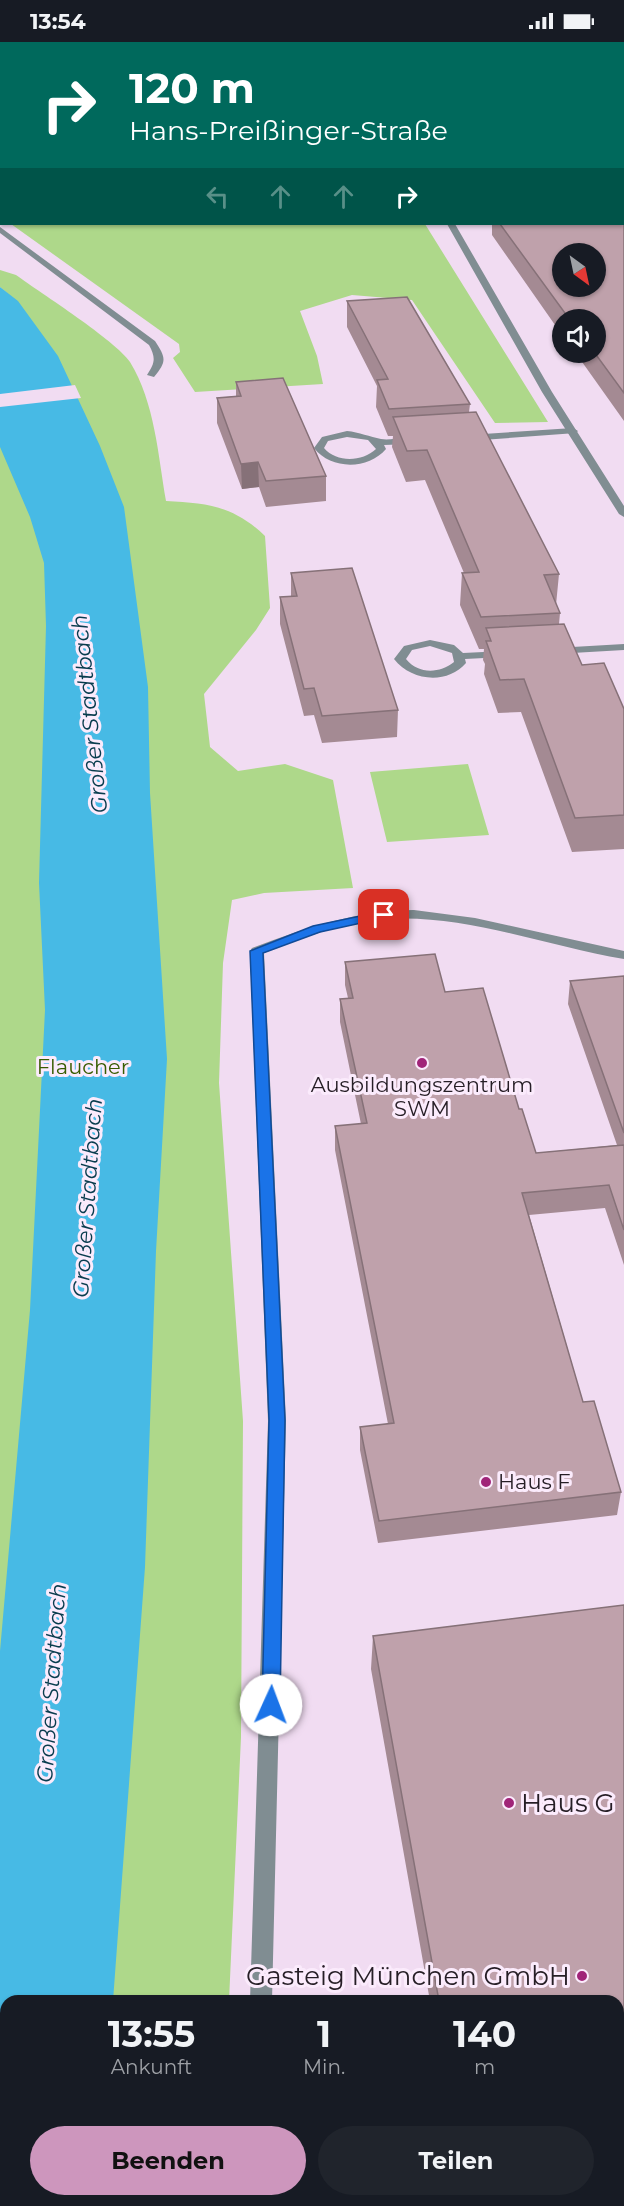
<!DOCTYPE html>
<html lang="de">
<meta charset="utf-8">
<style>
body{margin:0;font-family:Montserrat,sans-serif;background:#20242c;color:#f1f3f6;height:100vh;display:flex;flex-direction:column;font-size:22px;white-space:nowrap}
*{box-sizing:border-box;margin:0}
p{font-size:20px;color:#9ea1a6}
.icon{flex:none;width:33px;height:33px;fill:none;stroke:currentColor;stroke-width:2;stroke-linecap:round;stroke-linejoin:round}
.map{position:relative;flex:1;overflow:hidden}
.drawer{position:absolute;left:0px;top:1953px;width:624px;height:212px;display:flex;flex-direction:column;background:#171b24;border-radius:18px 18px 0 0;box-shadow:0 2px 4px #0004}
.drawer>*{flex:none}
.banner{position:absolute;left:0px;top:0px;width:624px;height:183px;box-shadow:0 2px 4px #0004;background:#00695c;color:#fff;overflow:hidden}
.needle{width:39px;rotate:147deg}
.buttons{position:absolute;left:552px;top:201px;display:grid;gap:12px}
.buttons a{display:grid;place-items:center;width:54px;height:54px;border-radius:50%;background:#171b24;box-shadow:0 2px 4px #0004;font-size:30px}
.pin{position:absolute;display:grid;place-items:center;width:51px;height:51px;color:#fff;margin:-26px;border-radius:12px;box-shadow:0 3px 9px #0006}
.me{position:absolute;width:66px;margin:-33px;rotate:2deg;stroke-linejoin:round;filter:drop-shadow(0 0 4px #0008)}
.turn{display:flex;align-items:center;gap:21px;height:126px;padding:0 30px;font-size:27px}
.turn .icon{width:78px;height:78px;stroke-width:2.5}
.turn b{display:block;font-size:42px;line-height:51px}
.lanes{display:flex;align-items:center;height:57px;padding:0 30px;background:#0003;justify-content:center;gap:30px;direction:ltr}
.lanes .off{opacity:.35}
.eta{display:flex;justify-content:space-evenly;align-items:center;height:102px;text-align:center}
.eta b{font-size:36px;font-weight:700;line-height:42px}
.button{display:flex;gap:12px;margin-top:auto;padding:12px 30px}
.button a{flex:1;height:69px;border-radius:36px;background:#cd96bd;color:#111;font-size:24px;font-weight:700;line-height:69px;text-align:center}
.button a+a{background:#20242c;color:#f1f3f6}
.status{display:flex;justify-content:space-between;align-items:center;height:42px;padding:0 30px;background:#171b24;direction:ltr}
.status svg{height:16px;fill:currentColor}
.map>svg:first-child{display:block}
.green{fill:#aed88a}
.water{fill:#47bae5}
.pier{fill:#f1dcf2}
.lines{fill:none;stroke-linecap:round;stroke-linejoin:round}
.minor{fill:#808d92;fill-rule:evenodd}
.tertiary{fill:#808d92;fill-rule:evenodd}
.wall{fill:#a48a93}
.shaded-wall{fill:#867178}
.building{fill:#bfa1ab;stroke:#867178;stroke-width:1.5;fill-rule:evenodd}
.route{fill:#1a73e8;stroke:#114b97;stroke-width:1.5}
.poi-dot{fill:#a02478;stroke:#fbebfc;stroke-width:2}
.labels{text-anchor:middle;stroke-width:6;stroke-linejoin:round;paint-order:stroke}
.park-label{font-size:21px;fill:#375c00;stroke:#fbebfc}
.poi-label{font-size:21px;fill:#261e26;stroke:#fbebfc}
.water-label{font-size:22px;font-style:italic;fill:#083c4e;stroke:#fbebfc}
.near-poi-label{font-size:26px;fill:#261e26;stroke:#fbebfc;text-anchor:start}
</style>
<div class="status"><b>13:54</b><svg viewBox="0 0 49 12"><path d="M0 12V9h3v3zM5 12V6h3v6zM10 12V3h3v9zM15 12V0h3v12zM26 1h20v11H26zM47 4h2v5h-2z"/></svg></div>
<div class="map">
<svg width="624" height="2164" viewBox="0 0 624 2164">
<rect width="100%" height="100%" fill="#f1dcf2"/>
<path class="green" d="M11,182H425L548,380L495,381L412,258L352,253L300,269L317,314L323,342L195,350L173,316L180,310L179,302Z
M0,228L16,233C42,252 115,298 130,320C155,361 158,413 166,459C207,461 234,464 265,494L270,566L256,588L204,652L210,705L238,729L285,722L333,738L353,846L264,851L232,858L223,921L219,1041L243,1379L241,1695L229,1959H6V2158H220V2164H0V253L7,251L0,245Z
M468,722L489,793L387,800L370,730Z"/>
<path class="water" d="M0,245L18,259L58,314L100,404L124,465L148,645L150,751L167,1017L156,1209L145,1525L113,1959H6V2158L90,2159L89,2164H0V1609L30,1268L45,968L39,841L46,584L44,521L30,475L0,405Z"/>
<path class="pier" d="M75,343L81,356L0,365V352Z"/>
<g class="lines">
<path class="minor" d="M0,113H2V117H0Z
M0,185L155,299C166,316 167,319 154,335L147,333C155,321 156,316 149,303L0,191Z
M573,386L578,389L576,391L468,399L463,396L468,393Z
M347,389C359,390 370,395 381,397C392,399 406,393 416,399L411,402L384,403L386,407C368,428 331,428 314,406L322,395ZM347,395L368,398L376,407C362,420 337,421 324,406L328,399Z
M430,598L454,603L463,611L504,609L510,612L504,615L465,617L466,621C447,643 411,639 394,617L404,604ZM430,604L452,611L454,620C439,632 418,632 406,617L412,608Z
M624,602V608L555,612L549,609L555,606Z
M414,868L475,876L624,909V917C540,903 454,867 368,879C332,884 298,898 264,911L286,1379L272,1959H250L268,1379L250,909L252,906C308,885 355,869 414,868Z
M239,2158H263L262,2164H238Z"/>
<path class="tertiary" d="M328,0H334L335,2H329Z
M447,182H455L552,350L624,464V475L619,472L542,350Z"/>
</g>
<path class="wall" d="M0,0L2,2V95H0Z
M366,0H529L530,2H367Z
M622,40H624V108L622,107Z
M624,165V379L575,310H596V278H562V293L492,193V182H622Z
M347,259L470,362L469,370L559,532L556,563L560,571L559,582L582,623L624,667V807L572,810L521,670L498,671L484,632L485,622L483,618L484,607H479L460,563L462,531H464L425,438L406,440L392,405L393,394H388L376,365L377,344L347,285Z
M236,340L326,434V459L266,465L259,445L242,447L217,381V356L236,354Z
M291,531L398,668L397,695L322,701L314,673L304,674L280,582V555L291,554Z
M345,920L445,950L519,1067L536,1111L617,1103L568,962L570,939L624,934V1223L605,1166L529,1173L583,1360L621,1450L617,1473L378,1501L360,1408V1385L388,1382L335,1108V1084L361,1082L340,980V957L348,956L345,943Z
M624,1563V2002L618,2003V1959H430L371,1627L373,1594Z"/>
<path class="shaded-wall" d="M258,420L259,445L242,447L241,422Z"/>
<path class="building" d="M0,0H228V2H2V78H0Z
M380,0H529L530,2H381Z
M622,40H624V63L622,64Z
M622,67L624,68V86L622,84Z
M622,163L624,165V351L594,310H596V278H570L500,182H622ZM562,212H596V244H562Z
M407,255L470,362L389,367L377,338L388,337L347,259Z
M283,336L326,434L266,439L258,420L241,422L217,356L241,354L236,340Z
M476,370L559,532L544,533L560,571L481,575L462,531L479,530L427,408L407,409L393,375Z
M352,526L398,668L322,674L314,646L304,647L280,555L297,554L291,531Z
M564,582L582,623L604,621L624,667V773L575,776L524,637L500,638L486,599H491L486,586Z
M435,912L445,950L483,946L519,1067H522L536,1111L624,1103V1188L609,1143L522,1151L583,1360L594,1359L621,1450L379,1479L360,1385L394,1381L335,1084L367,1081L340,957L353,956L345,920Z
M624,934V1091L570,939Z
M624,1563V1975L618,1976V1959H439L373,1594Z"/>
<path class="route" d="M384,869L389,870V875L320,890L263,911L285,1378L280,1663L277,1669L271,1671L264,1669L262,1663L269,1378L250,909L313,884Z"/>
<g class="poi-dot">
<circle cx="422" cy="1021" r="6"/>
<circle cx="486" cy="1440" r="6"/>
<circle cx="509" cy="1761" r="6"/>
<circle cx="582" cy="1934" r="6"/>
</g>
<g class="labels">
<g class="park-label">
<text x="83" y="1032">Flaucher</text>
</g>
<g class="poi-label">
<text x="422" y="1050">Ausbildungszentrum<tspan x="422" dy="24">SWM</tspan></text>
<text x="498" y="1447" text-anchor="start">Haus F</text>
</g>
<g class="water-label">
<text transform="translate(89 672) rotate(-96)" y="8">Großer Stadtbach</text>
<text transform="translate(87 1156) rotate(-86)" y="8">Großer Stadtbach</text>
<text transform="translate(51 1641) rotate(-86)" y="8">Großer Stadtbach</text>
</g>
<g class="near-poi-label">
<text x="521" y="1770">Haus G</text>
<text x="570" y="1943" text-anchor="end">Gasteig München GmbH</text>
</g>
</g>
</svg>
<div class="buttons">
<a><svg class="needle" viewBox="-14 -14 28 28"><path d="M0-13l5 13h-10z" fill="#e53935"/><path d="M0 13l5-13h-10z" fill="#9ea1a6"/></svg></a>
<a><svg class="icon" aria-label="sound" viewBox="0 0 24 24"><path d="M4 9h4l5-4v14l-5-4H4zM17 9q2 3 0 6"/></svg></a>
</div>
<div class="pin" style="left:384px;top:873px;background:#d93025"><svg class="icon" aria-label="arrive" viewBox="0 0 24 24"><path d="M6 21V4h12l-3 4 3 4H6"/></svg></div>
<svg class="me" style="left:271px;top:1663px" viewBox="-20 -20 40 40"><circle r="19" fill="#fff"/><path d="M0-13L10 11 0 6-10 11z" fill="#1a73e8"/></svg>
<div class="banner">
<div class="turn"><svg class="icon" aria-label="right" viewBox="0 0 24 24"><path d="M7 20v-9h11M14 6l5 5-5 5"/></svg><div><b>120 m</b>Hans-Preißinger-Straße</div></div>
<div class="lanes"><svg class="icon off" aria-label="left" viewBox="0 0 24 24"><path d="M17 20v-9H6M10 6l-5 5 5 5"/></svg><svg class="icon off" aria-label="ahead" viewBox="0 0 24 24"><path d="M12 20V5M6 11l6-6 6 6"/></svg><svg class="icon off" aria-label="ahead" viewBox="0 0 24 24"><path d="M12 20V5M6 11l6-6 6 6"/></svg><svg class="icon" aria-label="right" viewBox="0 0 24 24"><path d="M7 20v-9h11M14 6l5 5-5 5"/></svg></div>
</div>
<section class="drawer">
<div class="eta">
<div><b>13:55</b><p>Ankunft</p></div>
<div><b>1</b><p>Min.</p></div>
<div><b>140</b><p>m</p></div>
</div>
<div class="button"><a>Beenden</a><a>Teilen</a></div>
</section>
</div>
